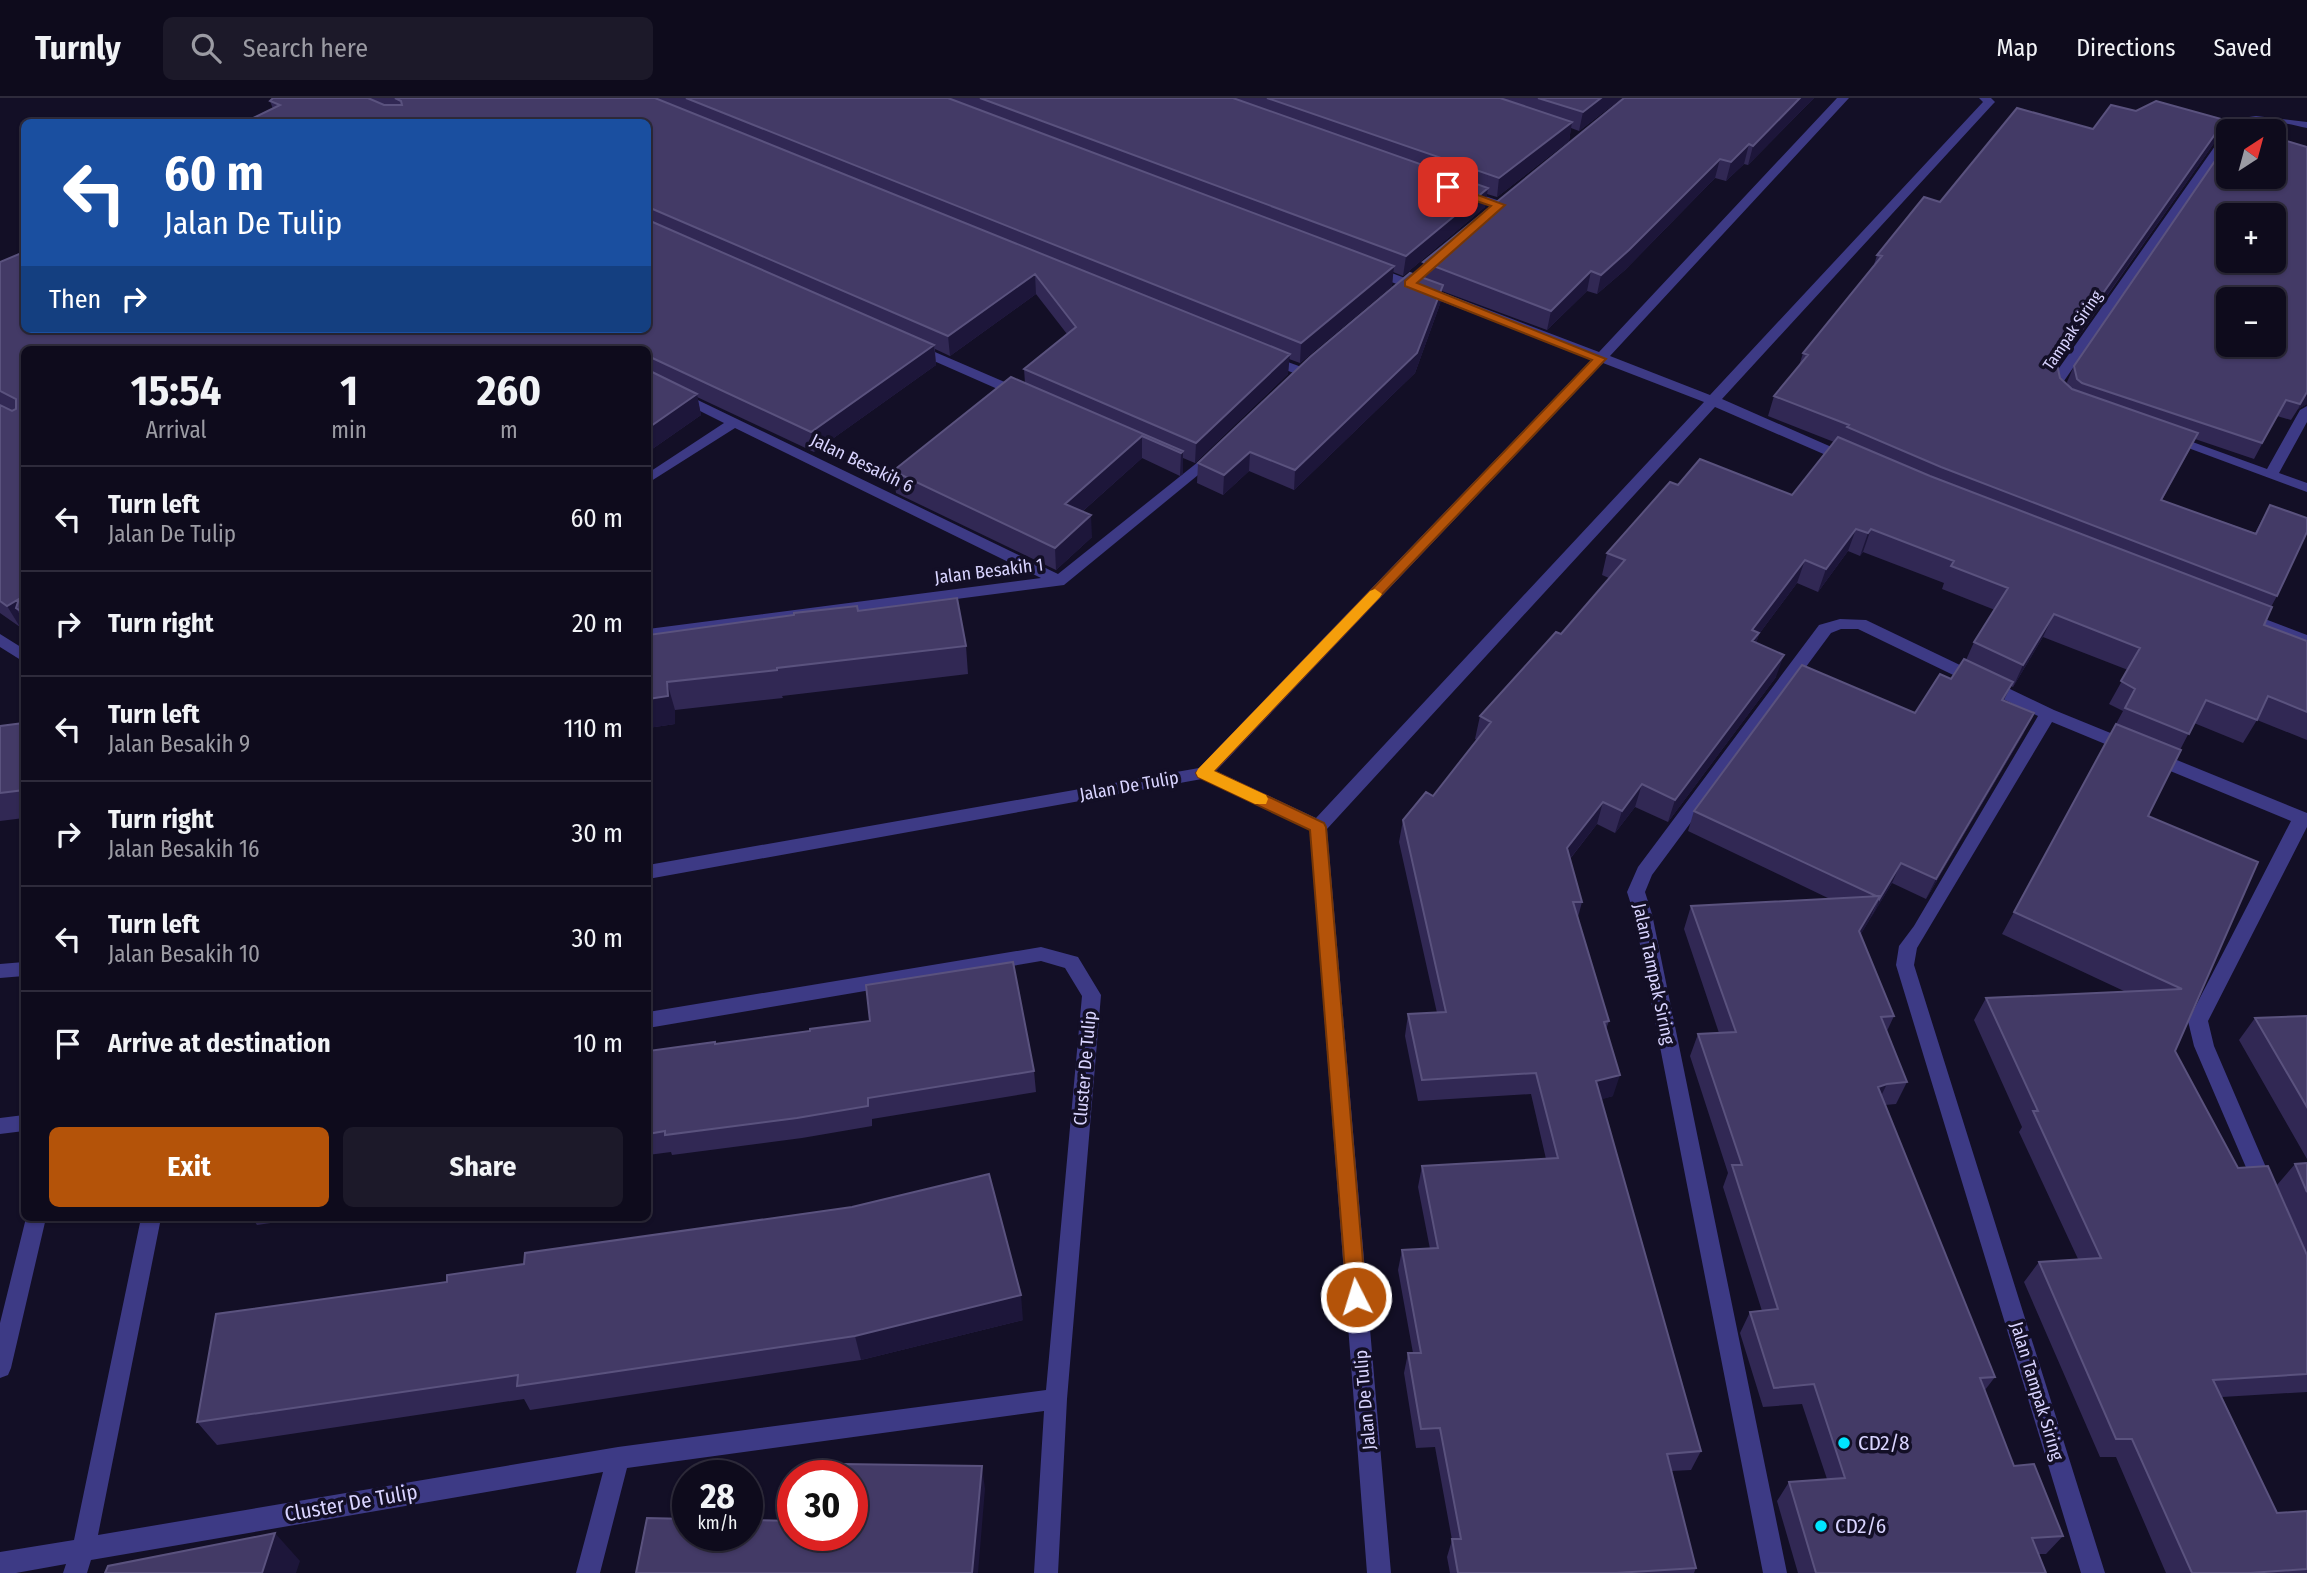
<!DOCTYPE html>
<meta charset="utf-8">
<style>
body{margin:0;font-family:"Fira Sans Condensed",sans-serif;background:#1c1929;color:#f1f3f6;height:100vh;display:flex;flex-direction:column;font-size:26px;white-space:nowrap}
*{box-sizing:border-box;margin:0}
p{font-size:23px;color:#9b9ba3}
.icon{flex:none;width:38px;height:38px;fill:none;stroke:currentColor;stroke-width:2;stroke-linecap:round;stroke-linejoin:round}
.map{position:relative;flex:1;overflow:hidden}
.panel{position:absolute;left:21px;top:248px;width:630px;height:875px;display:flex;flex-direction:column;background:#0e0b1c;border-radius:10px;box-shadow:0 2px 5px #0004,0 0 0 2px #2e2b3b}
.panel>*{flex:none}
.hud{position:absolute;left:21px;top:21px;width:630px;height:214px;border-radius:10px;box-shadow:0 2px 5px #0004,0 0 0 2px #2e2b3b;background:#1a4fa0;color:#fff;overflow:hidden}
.needle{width:46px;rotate:36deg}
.controls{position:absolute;left:2216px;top:21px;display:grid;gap:14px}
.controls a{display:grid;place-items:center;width:70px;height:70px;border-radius:10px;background:#0e0b1c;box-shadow:0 2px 5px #0004,0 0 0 2px #2e2b3b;font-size:35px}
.speed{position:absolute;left:672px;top:1362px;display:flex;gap:14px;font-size:35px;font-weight:700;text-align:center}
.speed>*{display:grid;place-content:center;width:91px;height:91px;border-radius:50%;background:#0e0b1c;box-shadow:0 2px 5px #0004,0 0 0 2px #2e2b3b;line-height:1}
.speed small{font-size:18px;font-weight:400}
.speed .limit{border:10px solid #d22;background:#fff;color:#111}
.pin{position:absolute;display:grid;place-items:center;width:60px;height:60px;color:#fff;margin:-30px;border-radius:14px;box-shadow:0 4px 10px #0006}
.me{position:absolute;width:77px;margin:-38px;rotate:355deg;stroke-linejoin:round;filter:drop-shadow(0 0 5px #0008)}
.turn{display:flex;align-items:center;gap:24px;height:147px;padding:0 28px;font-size:32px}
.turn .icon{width:91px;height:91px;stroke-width:2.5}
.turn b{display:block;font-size:49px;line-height:60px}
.then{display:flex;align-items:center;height:66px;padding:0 28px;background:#0003;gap:14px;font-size:26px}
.eta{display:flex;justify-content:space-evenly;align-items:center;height:119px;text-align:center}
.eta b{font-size:42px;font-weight:700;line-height:49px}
.primary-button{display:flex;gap:14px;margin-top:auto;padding:14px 28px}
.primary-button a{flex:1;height:80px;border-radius:10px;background:#b45309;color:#fff;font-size:28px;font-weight:700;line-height:80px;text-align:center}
.primary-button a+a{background:#1c1929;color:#f1f3f6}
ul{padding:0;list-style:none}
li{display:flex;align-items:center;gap:21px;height:105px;padding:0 28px;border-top:2px solid #2e2b3b}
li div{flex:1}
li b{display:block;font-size:26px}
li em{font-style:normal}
header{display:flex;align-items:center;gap:42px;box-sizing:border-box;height:98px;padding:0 35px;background:#0e0b1c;border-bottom:2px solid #2e2b3b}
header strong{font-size:33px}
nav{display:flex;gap:38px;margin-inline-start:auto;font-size:24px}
.search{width:490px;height:63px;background:#1c1929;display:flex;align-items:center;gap:18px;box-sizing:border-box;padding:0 24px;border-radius:10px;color:#9b9ba3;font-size:26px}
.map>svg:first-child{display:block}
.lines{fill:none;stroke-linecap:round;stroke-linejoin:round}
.minor{fill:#3d3a85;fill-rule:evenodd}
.wall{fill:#312854}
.shaded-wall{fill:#1d163a}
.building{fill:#433a66;stroke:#5a527e;stroke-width:2;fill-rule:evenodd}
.route{fill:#b45309;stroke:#753606;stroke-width:2}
.slow{fill:#f59e0b}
.poi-dot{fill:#00e5ff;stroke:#130f26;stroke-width:2.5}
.labels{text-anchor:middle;stroke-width:7;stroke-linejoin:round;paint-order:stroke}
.far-street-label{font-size:16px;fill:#d9d4ff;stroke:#130f26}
.street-label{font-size:18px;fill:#d9d4ff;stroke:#130f26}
.near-poi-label{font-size:21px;fill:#d9d4ff;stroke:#130f26;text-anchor:start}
.near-street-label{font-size:21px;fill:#d9d4ff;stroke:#130f26}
</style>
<header>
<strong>Turnly</strong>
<div class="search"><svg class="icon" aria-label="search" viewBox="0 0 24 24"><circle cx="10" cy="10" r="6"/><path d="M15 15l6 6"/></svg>Search here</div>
<nav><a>Map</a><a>Directions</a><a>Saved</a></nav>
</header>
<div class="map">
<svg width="2307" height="1475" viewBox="0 0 2307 1475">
<rect width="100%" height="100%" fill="#130f26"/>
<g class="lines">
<path class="minor" d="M1837,0H1849L1610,258L1710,297L1983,4L1979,0H1991L1995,4L1993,6L1722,301L1852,358V364H1842L1715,309L1327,731L1391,1475H1367L1310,732L1202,681L648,781V767L1199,670L1592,261L1368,175V169H1376L1599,254ZM1603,265L1704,304L1316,720L1216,673Z
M2256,18L2307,24V30C2289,26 2267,20 2249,26C2240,29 2238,33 2228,33V46L2064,283L2070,301L2068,304H2058L2050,283L2227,31L2242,20Z
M1464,91L1503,104L1505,107L1499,111L1460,98L1458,95Z
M914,245L1028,294L1030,297L1023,301L1018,300L909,252L907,249Z
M1266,256L1307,271L1309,274L1302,278L1261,263L1259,260Z
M648,278L1058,476L1208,356H1218L1220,359L1064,487L648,541V531L1041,480L735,330L648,385V375L724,325L648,287Z
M2307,308V324L2279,375L2307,385V394L2164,341L2166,338H2176L2267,371L2300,312Z
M2244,513L2307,537V548L2238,522L2236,518L2238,514Z
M1840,521L1866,522L2054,612L2307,715V729L2208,923L2214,948L2274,1088L2271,1094L2264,1097L2257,1094L2254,1088L2194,948L2188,923L2291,723L2052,624L1917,850L1914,867L2105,1475H2081L1896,867L1899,848L1914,828L2038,618L1858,531H1841L1831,535L1652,777L1645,794L1652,816L1787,1475H1763L1634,816L1627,794L1638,769L1819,527Z
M0,536L24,551V564L0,549Z
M1041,849L1078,859L1101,897L1067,1301L1058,1475H1034L1044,1313L627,1370L600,1475H576L603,1374L91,1462L87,1475H63L66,1466L16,1475H0V1454L74,1442L141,1120H161L98,1437L618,1349L1046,1292L1082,898L1065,870L1041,863L648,930V914Z
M24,864V878L0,880V866Z
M24,1017V1033L0,1036V1020Z
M26,1120H46L11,1270L8,1277L0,1280V1225Z"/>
</g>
<path class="wall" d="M273,0H1622L1579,33L1571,30L1569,43L1497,99L1487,96L1485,109L1403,178L1393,174L1392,188L1300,265L1289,261L1288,276L1195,365L1183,360V376L1180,378L1142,360L1083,413L1092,439L1056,472L896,395L893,373L1025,285L1024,271L1067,236L1036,196L950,258L935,251L936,267L814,354L697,299L701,317L648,354V252H24V526L20,529L0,515V164L233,234H235L230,231H648V24L273,11L270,3Z
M1624,0H1814L1748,67L1744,66L1726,83L1715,80L1625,172L1597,196L1587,193L1547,232L1442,193L1440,206L1415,275L1294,392L1249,373L1223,397L1197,385L1198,365L1421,179L1423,164Z
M2093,31L2217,41L2058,268L2060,280L2068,288L2067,284L2074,268L2307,306L2298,311L2291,322L2277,318L2254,361L2195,341L2162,402L2255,435L2270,407L2277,498L2271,509L2264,527L2307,543V642L2257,622L2243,645L2194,625L2180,652L2148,718L2258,764L2175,953L2238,1070L2307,1157V1294L2222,1299L2277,1415L2307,1413V1475H2166L2116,1359H2100L2024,1184L2039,1164L2078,1161L2019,1034L2022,1029L1974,922L1986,900L2126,894L2002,836L2123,613L2109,606L2128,572L2043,539L2013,589L2011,588L2004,602L2024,635L1926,801L1892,785L1860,837L1894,918L1887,933L1907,984L1896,1006L1885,1007L1995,1279L1985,1292L2014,1368L2063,1438L2046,1456H2039L2046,1475H1798L1777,1403L1789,1384L1827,1381L1802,1306L1763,1309L1740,1235L1750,1214L1762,1213L1723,1089L1728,1075L1690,958L1698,936L1719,935L1684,831L1691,808L1830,801L1688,733L1694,713L1915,615L1951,581L1966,562L1974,544L1995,512L1942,491L1944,485L1863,454L1860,458L1848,453L1818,494L1797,485L1759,536L1756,545L1776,579L1668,724L1635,709L1615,735L1597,726L1570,761L1582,804L1578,819L1609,923L1606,931L1613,998L1601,1001L1701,1353L1691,1372L1671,1373L1696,1470L1694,1475H1450L1447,1459L1452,1442L1435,1349L1416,1350L1404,1275L1408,1255H1413L1398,1172L1402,1152L1430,1151L1418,1089L1422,1068L1546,1061L1531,996L1418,1003L1405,938L1408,916L1437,915L1399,744L1403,722L1433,698L1477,642L1475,641L1480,618L1561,536L1609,480L1602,477L1607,455L1678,387L1792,397L1834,344L1768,318L1774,298L1799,268L1803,255L1873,170L1877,157L1940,104Z
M858,513L966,548L968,576L782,598L783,600L675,612V626L648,630V537Z
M24,625V720L0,723V628Z
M2307,918V1061L2239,942L2255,920Z
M716,946L1034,973L1036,994L872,1021V1028L802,1040L672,1057L671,1054L648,1057V953Z
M2307,1065V1156L2277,1087L2295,1066Z
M252,1120H305L257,1127Z
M216,1216L1023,1222L861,1262L530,1312L524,1301L217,1347L197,1324Z"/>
<path class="shaded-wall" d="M1601,0H1622L1579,33L1583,14Z
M1800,0H1814L1748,67L1753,48Z
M2225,22L2217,41L2048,281L2056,262Z
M1572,24L1569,43L1497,99L1499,80Z
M1749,46L1744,66L1726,83L1731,64Z
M1720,61L1715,80L1625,172L1597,196L1601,177Z
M1488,90L1485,109L1403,178L1406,158Z
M1394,168L1392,188L1300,265L1301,245Z
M1591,173L1587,193L1547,232L1551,213Z
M1035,176L1036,196L950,258L948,238Z
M1443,187L1440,206L1415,275L1294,392L1295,372Z
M934,247L936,267L814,354L811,334Z
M1290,256L1288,276L1195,365L1196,345Z
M2307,294V306L2298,311L2306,295Z
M697,296L701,317L648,354V330Z
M2198,335L2188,355L2151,422L2161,402Z
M1142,338V360L1066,428L1065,406Z
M1183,353V376L1180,378L1181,355Z
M1250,354L1249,373L1223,397L1224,377Z
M1091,417L1092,439L1056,472L1055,450Z
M1856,431L1848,453L1818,494L1826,471Z
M1871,431L1863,454L1860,458L1868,435Z
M1805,462L1797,485L1759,536L1752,558V532Z
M19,501L16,510L24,524V526L20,529L7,508Z
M2054,516L2043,539L2013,589L2023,567Z
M1784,557L1776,579L1668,724L1675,702Z
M667,584L675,612V626L648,630V601Z
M2034,615L2024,635L1926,801L1936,781Z
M1642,686L1635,709L1615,735L1622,713Z
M1603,704L1597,726L1561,772L1567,750Z
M1901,765L1892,785L1871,820L1880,800Z
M1880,798L1870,821L1849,856L1859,833Z
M1620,977L1613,998L1590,1005L1596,983Z
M1887,986L1876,1008L1878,989Z
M1021,1197L1023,1222L861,1262L855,1238Z
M982,1368L985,1391L978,1475H972Z
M275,1435L300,1463L296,1475H262Z"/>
<path class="building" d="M273,0H368L384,7H402L401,3L395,0H655L1290,256L1196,345L1024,271L1076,229L1035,176L948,238L648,109V24H245L280,7L270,3Z
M686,0H948L1394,168L1301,245Z
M980,0H1233L1488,90L1406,158Z
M1267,0H1500L1572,24L1499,80Z
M1538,0H1601L1583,14Z
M1624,0H1800L1753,48L1749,46L1731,64L1720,61L1629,152L1601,177L1591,173L1551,213L1423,164Z
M2156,3L2225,22L2056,262L2060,280L2072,291L2198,335L2161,402L2256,436L2270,407L2307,420V434L2277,498L1941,369L1847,329L1849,327L1774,298L1808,257L1803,255L1882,158L1877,157L1924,99L1940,104L2017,10L2093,31L2111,7L2136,13Z
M2237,29L2251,33H2235Z
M2273,39L2307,49V294L2300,306L2286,302L2262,345L2082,285L2077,281L2074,268L2228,44V79H2273ZM2228,117H2273V163H2228ZM2228,201H2273V247H2228Z
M648,122L934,247L811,334L648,258V252H24V515L16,510L19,501L7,508L0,503V307L12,313L16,311V301L0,293V164L24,154V231H228L233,234L252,235L254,232L253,231H560L566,234H588L587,231H648Z
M1410,175L1443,187L1417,255L1295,372L1250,354L1224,377L1198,365L1310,259Z
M648,272L697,296L648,330Z
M1011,279L1183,353L1181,355L1142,338L1065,406L1091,417L1055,450L893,373Z
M1838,339L1930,378L2272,509L2264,527L2307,543V614L2268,598L2257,622L2206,602L2189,636L2125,610L2135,591L2121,583L2140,550L2054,516L2023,567L1974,544L2008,490L1951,468L1954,463L1871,431L1868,435L1856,431L1826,471L1805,462L1752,532L1759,535L1752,543L1784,557L1675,702L1642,686L1622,713L1603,704L1567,750L1582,804H1573L1609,923L1604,924L1620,977L1596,983L1701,1353L1667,1356L1696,1470L1616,1475H1458L1452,1441H1461L1440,1330L1421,1331L1408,1255H1421L1402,1152L1438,1150L1422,1068L1558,1060L1536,975L1422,982L1408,916L1446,914L1403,722L1426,694L1433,698L1491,624L1480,618L1556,534L1561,536L1625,462L1607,455L1670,384L1678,387L1700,361L1792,397Z
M957,500L966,548L777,570V572L667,584L668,598L648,601V537L794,517V515L857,508L858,513Z
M1964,561L2013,584L2002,602L2034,615L1936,781L1901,765L1880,800V798H1876L1694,713L1802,567L1915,615L1940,576L1951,581Z
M24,625V692L0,695V628Z
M2116,626L2181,652L2148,718L2258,764L2175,953L2238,1070L2268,1068L2307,1157V1276L2213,1282L2277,1415L2307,1413V1471L2250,1475H2192L2132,1341H2116L2039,1164L2101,1160L2033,1013H2038L1986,900L2182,891L2014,814Z
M1880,798L1859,833L1894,918L1881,919L1907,984L1887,986L1878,989L1995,1279L1980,1280L2014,1368L2034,1366L2063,1438L2032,1440L2046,1475H1816L1789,1384L1845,1380L1814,1286L1774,1290L1750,1214L1778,1211L1732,1067H1742L1698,936L1736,934L1691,808Z
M1013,864L1034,973L868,1000V1008L797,1020L665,1037V1033L648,1036V953L715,944V946L810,933V931L870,923L866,887Z
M2307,918V1009L2255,920Z
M2307,1065V1094L2295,1066Z
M989,1076L1021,1197L855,1238L517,1288L518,1277L197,1324L216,1216L447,1184V1177L524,1166L525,1155L852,1109Z
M841,1366L982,1368L972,1475H636L647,1420L688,1421V1437H747V1422L793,1423V1437H852V1377H840Z
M275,1435L262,1475H105L108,1468Z"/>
<path class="route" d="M1448,86L1505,107L1417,185L1606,261L1214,673L1324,725L1326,729L1366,1199L1363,1205L1356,1208L1349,1205L1347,1199L1310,732L1198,679L1196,675L1592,262L1405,188V183L1491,108L1444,92L1443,89Z"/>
<path class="slow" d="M1375,491L1382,496L1380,499L1214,673L1266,697L1268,701L1266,706H1255L1198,679L1196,675L1198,671L1370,493Z"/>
<g class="poi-dot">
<circle cx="1844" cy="1345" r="7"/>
<circle cx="1821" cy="1428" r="7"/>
</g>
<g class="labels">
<g class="far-street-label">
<text transform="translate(2072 232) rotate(-56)" y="6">Tampak Siring</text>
</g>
<g class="street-label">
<text transform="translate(862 365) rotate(26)" y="6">Jalan Besakih 6</text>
<text transform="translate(989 473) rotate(-7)" y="6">Jalan Besakih 1</text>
<text transform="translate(1129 688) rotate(-10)" y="6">Jalan De Tulip</text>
<text transform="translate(1654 876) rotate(78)" y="6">Jalan Tampak Siring</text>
<text transform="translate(1085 970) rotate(-85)" y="6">Cluster De Tulip</text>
<text transform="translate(2037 1293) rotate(73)" y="6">Jalan Tampak Siring</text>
<text transform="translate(1365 1302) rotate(-95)" y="6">Jalan De Tulip</text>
</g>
<g class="near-poi-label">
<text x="1858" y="1352">CD2/8</text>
<text x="1835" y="1435">CD2/6</text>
</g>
<g class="near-street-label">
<text transform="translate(351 1405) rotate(-10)" y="7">Cluster De Tulip</text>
</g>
</g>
</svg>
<div class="controls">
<a><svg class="needle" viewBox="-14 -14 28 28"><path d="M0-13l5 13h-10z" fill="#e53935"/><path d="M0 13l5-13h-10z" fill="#9b9ba3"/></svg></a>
<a>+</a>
<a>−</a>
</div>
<div class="speed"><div>28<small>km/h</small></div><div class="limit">30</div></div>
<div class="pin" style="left:1448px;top:89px;background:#d93025"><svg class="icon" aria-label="arrive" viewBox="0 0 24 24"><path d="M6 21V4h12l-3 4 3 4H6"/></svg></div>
<svg class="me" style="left:1356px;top:1199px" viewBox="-20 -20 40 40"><circle r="17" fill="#b45309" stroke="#fff" stroke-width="3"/><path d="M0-11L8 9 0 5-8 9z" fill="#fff"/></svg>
<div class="hud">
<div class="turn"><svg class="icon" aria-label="left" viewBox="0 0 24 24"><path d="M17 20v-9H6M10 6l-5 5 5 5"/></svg><div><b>60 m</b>Jalan De Tulip</div></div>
<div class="then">Then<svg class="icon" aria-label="right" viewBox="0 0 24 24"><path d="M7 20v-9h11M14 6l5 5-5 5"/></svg></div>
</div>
<section class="panel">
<div class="eta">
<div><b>15:54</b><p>Arrival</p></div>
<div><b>1</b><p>min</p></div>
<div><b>260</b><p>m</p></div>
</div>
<ul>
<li><svg class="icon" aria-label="left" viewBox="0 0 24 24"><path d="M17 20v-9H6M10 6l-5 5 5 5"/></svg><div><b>Turn left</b><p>Jalan De Tulip</p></div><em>60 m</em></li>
<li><svg class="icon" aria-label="right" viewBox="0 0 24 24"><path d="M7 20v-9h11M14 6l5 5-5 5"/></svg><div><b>Turn right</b></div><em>20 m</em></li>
<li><svg class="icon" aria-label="left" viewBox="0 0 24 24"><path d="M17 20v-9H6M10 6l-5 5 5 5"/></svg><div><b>Turn left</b><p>Jalan Besakih 9</p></div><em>110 m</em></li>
<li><svg class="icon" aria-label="right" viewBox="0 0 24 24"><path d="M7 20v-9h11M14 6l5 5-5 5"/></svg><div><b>Turn right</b><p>Jalan Besakih 16</p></div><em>30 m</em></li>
<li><svg class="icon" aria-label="left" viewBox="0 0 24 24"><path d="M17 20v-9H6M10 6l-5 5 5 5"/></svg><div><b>Turn left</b><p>Jalan Besakih 10</p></div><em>30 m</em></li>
<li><svg class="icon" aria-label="arrive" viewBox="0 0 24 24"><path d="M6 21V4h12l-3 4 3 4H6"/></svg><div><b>Arrive at destination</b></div><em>10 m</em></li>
</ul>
<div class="primary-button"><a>Exit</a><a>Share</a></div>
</section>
</div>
